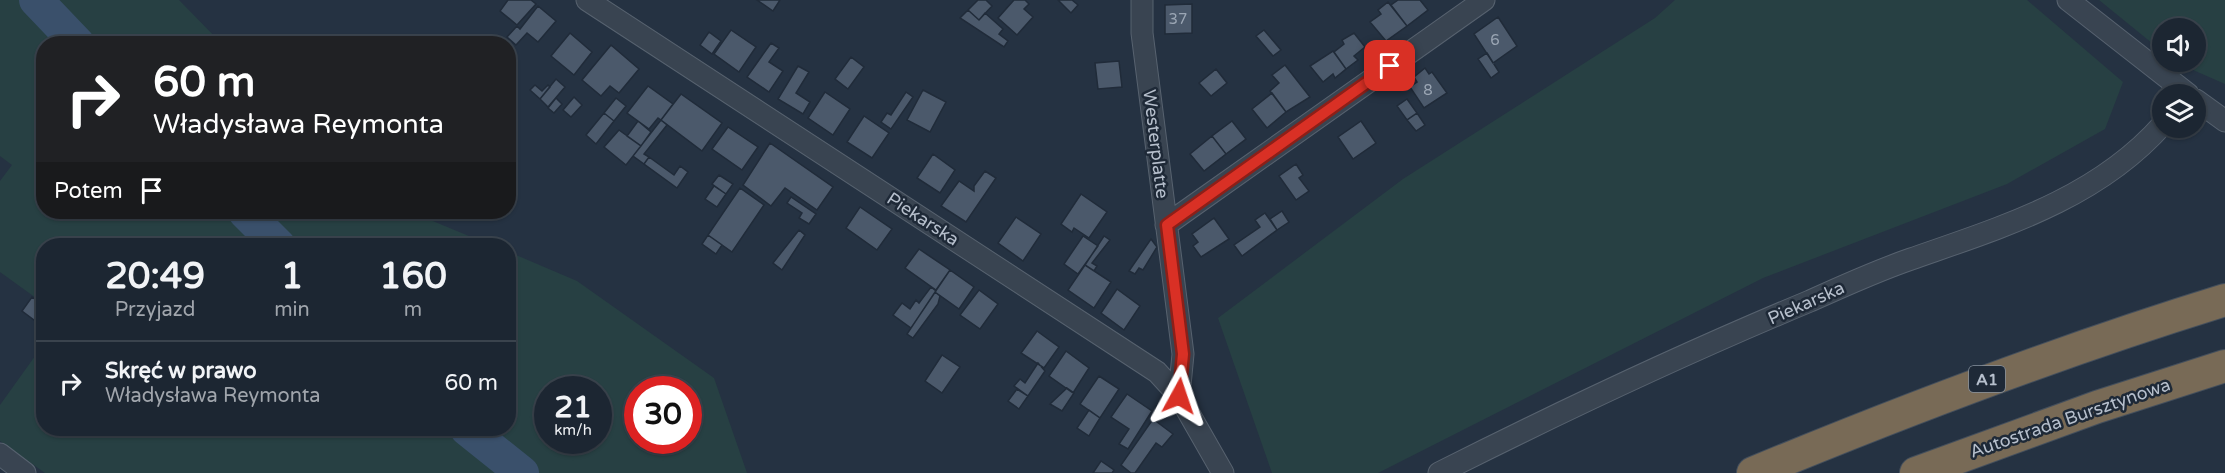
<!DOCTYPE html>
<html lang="pl">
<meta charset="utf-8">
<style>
body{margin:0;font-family:"Varela Round",sans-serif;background:#29323e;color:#f1f3f6;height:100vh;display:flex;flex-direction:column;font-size:22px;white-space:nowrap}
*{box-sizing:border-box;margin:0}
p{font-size:20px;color:#a0a5ac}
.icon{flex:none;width:33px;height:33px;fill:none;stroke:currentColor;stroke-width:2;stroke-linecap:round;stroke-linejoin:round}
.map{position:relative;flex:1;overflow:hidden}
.sheet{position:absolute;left:36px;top:238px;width:480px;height:198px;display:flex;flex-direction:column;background:#1c2632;border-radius:24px;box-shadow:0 2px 4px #0004,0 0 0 2px #3a434d}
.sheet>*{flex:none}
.banner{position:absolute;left:36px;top:36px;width:480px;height:183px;border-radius:24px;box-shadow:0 2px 4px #0004,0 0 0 2px #3a434d;background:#202124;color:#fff;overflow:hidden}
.buttons{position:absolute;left:2152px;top:18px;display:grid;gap:12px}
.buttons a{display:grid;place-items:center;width:54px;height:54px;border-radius:50%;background:#1c2632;box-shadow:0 2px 4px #0004,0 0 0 2px #3a434d;font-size:30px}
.speed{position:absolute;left:534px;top:376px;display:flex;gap:12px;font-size:30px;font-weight:700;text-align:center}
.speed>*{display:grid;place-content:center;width:78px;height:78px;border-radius:50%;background:#1c2632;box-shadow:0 2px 4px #0004,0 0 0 2px #3a434d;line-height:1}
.speed small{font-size:15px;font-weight:400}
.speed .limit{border:9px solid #d22;background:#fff;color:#111}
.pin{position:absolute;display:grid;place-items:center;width:51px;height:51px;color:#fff;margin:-26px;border-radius:12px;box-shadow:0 3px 9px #0006}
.me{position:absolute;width:66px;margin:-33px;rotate:5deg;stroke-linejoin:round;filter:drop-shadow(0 0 4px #0008)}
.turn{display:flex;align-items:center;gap:21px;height:126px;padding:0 18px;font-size:27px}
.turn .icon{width:78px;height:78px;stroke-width:2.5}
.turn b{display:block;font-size:42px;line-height:51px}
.then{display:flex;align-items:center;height:57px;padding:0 18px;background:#0003;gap:12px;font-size:22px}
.eta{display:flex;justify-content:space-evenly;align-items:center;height:102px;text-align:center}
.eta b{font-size:36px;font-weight:700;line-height:42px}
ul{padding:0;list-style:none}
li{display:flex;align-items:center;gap:18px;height:84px;padding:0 18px;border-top:2px solid #3a434d}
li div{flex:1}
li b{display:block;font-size:22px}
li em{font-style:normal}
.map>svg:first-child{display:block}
.green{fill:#274043;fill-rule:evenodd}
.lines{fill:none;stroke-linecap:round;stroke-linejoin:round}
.river{stroke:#3a506b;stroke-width:34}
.building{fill:#4b596b;stroke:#202b39;stroke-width:1.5}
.minor-casing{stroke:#57626f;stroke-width:23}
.highway-casing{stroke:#444f5c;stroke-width:34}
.minor{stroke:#394451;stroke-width:21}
.highway{stroke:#786a56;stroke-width:32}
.route-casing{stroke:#8d1f18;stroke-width:15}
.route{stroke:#d93025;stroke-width:10}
.labels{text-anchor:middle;stroke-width:5;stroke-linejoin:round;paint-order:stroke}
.number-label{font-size:15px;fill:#9ba6b4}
.shield{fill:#1e2937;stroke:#88929f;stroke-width:1.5}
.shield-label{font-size:16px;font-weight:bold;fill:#b6bfcc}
.street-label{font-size:18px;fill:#b6bfcc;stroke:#1e2937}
</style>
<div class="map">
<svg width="2225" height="473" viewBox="0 0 2225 473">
<rect width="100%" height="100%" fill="#253242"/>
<path class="green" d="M0,0H23L67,43L44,44V212H234L268,246H44L43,303L0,272V181L12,165L0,156Z
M50,0H179L221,43H92Z
M1675,0H2027L2123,82L2105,129L2007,184L1763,278L1378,473H1272L1218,318L1403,179L1655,18Z
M2099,0H2225V84L2175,62H2196V28H2163V52Z
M254,212H411L493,246H288Z
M509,252L577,281L714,378L747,473H539L483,429H508ZM548,390H598V441H548ZM638,390H688V441H638Z
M43,345L44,429H458L512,473H45L0,441V405Z"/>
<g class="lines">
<path class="river" d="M36,0L78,44
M245,212L279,246
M467,429L522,473"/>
</g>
<path class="building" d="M508,0H531L536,4L517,25L500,11Z
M757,0H780L773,11Z
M978,0H986L992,6L979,20L968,10Z
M1014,0H1025L1029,4L1024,9L1033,17L1017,35L998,18Z
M1058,0H1072L1078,5L1071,13Z
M1398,0H1420L1428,10L1407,26L1391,5Z
M1388,2L1407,26L1386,41L1370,22L1381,14L1378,10Z
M1192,4V33L1165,34V5Z
M538,6L556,21L538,42L527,33L516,45L507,37L517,26L520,29Z
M968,10L979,20L985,13L1003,29L999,34L1008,41L1004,47L960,18Z
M1498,17L1517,46L1493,63L1474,34Z
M731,30L756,47L739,72L714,54Z
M1264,30L1281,50L1273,56L1256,36Z
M709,32L721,41L712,54L700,45Z
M570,33L592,52L574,75L551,56Z
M1354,33L1365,47L1354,56L1358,60L1346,69L1334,52L1344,44L1342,40Z
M771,43L779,48L769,62L783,71L769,92L747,77Z
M611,45L639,69L619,93L610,86L601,96L582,80Z
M1333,51L1346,69L1335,78L1333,74L1323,82L1310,66Z
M1487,53L1499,72L1491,78L1478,59Z
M851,57L864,67L848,89L835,79Z
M1119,61L1122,87L1098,89L1095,63Z
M1285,65L1310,97L1286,112L1270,91L1279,83L1272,75Z
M798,66L809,72L796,93L810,102L803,114L778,99Z
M1425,68L1429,74L1432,72L1447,93L1424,108L1410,87L1417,82L1414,77Z
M1216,69L1227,83L1211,96L1199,83Z
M556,79L565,87L548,107L540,99Z
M535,85L542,91L548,85L550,87L540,99L530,90Z
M648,86L673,104L661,120L658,118L649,129L627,113Z
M923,90L946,102L930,132L907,120Z
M825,92L850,109L833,135L808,118Z
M906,92L913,97L891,129L881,122L887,113L891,115Z
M1272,93L1286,112L1267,128L1252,109Z
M681,94L722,123L702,151L661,120Z
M574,97L582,105L571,117L563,110Z
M556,98L562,104L554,113L548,108Z
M616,98L626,106L614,121L604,113Z
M1407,99L1417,113L1407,120L1397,106Z
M604,113L614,121L596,144L586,135Z
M1417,113L1425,125L1416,131L1407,120Z
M864,116L889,133L872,158L847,142Z
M661,120L667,125L644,154L649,157L644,164L633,156Z
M638,121L651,132L641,146L627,136Z
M1232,121L1246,139L1226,154L1212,136Z
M1361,121L1376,143L1353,159L1338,137Z
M728,127L758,147L742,170L712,149Z
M619,130L641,146L626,165L604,147Z
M1212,136L1226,154L1204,171L1190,154Z
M770,143L833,187L817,210L785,188L771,206L743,185Z
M933,154L955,170L940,193L917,178Z
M649,157L674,175L680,166L688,172L677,188L644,164Z
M1296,164L1303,175L1299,178L1309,191L1296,200L1279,176Z
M985,171L996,178L966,222L941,206L959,181L974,191V186Z
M719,175L733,184L726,194L712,184Z
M714,186L726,194L717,207L705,199Z
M740,188L764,205L732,252L708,235Z
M1081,194L1107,212L1089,238L1074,228L1072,232L1061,224Z
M791,197L816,214L809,224L799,218L802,213L787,203Z
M860,207L892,229L877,250L846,228Z
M1282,211L1289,222L1277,230L1270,219Z
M1265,213L1277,230L1242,256L1234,245L1260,227L1255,220Z
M1016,217L1041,234L1023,261L998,243Z
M1214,218L1229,239L1201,257L1193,246L1198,242L1192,234Z
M799,230L805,235L782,270L773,263Z
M708,235L722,245L716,254L702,244Z
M1083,236L1098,246L1078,274L1064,264Z
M1104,236L1110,240L1092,263L1097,266L1094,271L1085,265Z
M1151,239L1157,247L1143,270L1139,268L1135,274L1129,271Z
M919,249L950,270L936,290L905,268Z
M1085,265L1111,282L1094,308L1068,290Z
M950,270L974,287L959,309L935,292Z
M931,287L936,291L911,328L893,315L902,303L910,309L916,300L919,303Z
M1117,289L1140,306L1124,330L1101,313Z
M979,290L998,304L980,329L960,315Z
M935,292L940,296L938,304L913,338L907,334Z
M32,297L44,306V315L38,323L22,311Z
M1037,331L1059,347L1044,368L1021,353Z
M1066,351L1089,368L1073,393L1049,376Z
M942,355L960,367L942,393L925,381Z
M1038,363L1045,371L1028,396L1014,386L1020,379L1025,383Z
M1099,376L1119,389L1100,418L1080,404Z
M1067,388L1074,393L1062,411L1050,404Z
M1017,389L1028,396L1019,409L1008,401Z
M1127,394L1152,411L1128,449L1119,444L1129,429L1111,417Z
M1089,410L1100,418L1089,436L1077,428Z
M1153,419L1173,434L1162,447L1156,443L1135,473H1131L1121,465Z
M1101,461L1114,470L1112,473H1093Z"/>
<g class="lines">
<g class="minor-casing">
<path id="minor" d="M587,0L1157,372L1179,396L1223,473
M1142,0V33L1183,354L1179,396
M2068,0L2188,94
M2196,100L2225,121
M1166,225L1484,0
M0,454L25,473
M1439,473C1560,412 1685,353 1810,301C1843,286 1876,271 1911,259C2002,227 2097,199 2163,124"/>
</g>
<g class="highway-casing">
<path id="highway" d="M1753,473C1910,408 2063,350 2225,300
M1916,473L2097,407L2225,366"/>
</g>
<use href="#minor" class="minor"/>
<use href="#highway" class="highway"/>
</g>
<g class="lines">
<g class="route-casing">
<path id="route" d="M1179,396L1183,354L1167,225L1390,66"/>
</g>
<use href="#route" class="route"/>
</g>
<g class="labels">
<g class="number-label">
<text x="1178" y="24">37</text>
<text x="1495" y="45">6</text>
<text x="1428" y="95">8</text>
</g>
<rect class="shield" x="1969" y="366" width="36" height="26" rx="4.5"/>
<g class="shield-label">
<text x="1987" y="385">A1</text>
</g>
<g class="street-label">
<text transform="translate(1156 144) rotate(83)" y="6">Westerplatte</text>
<text transform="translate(923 219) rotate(33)" y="6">Piekarska</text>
<text transform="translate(1806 303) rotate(-24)" y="6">Piekarska</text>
<text transform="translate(2070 418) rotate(-19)" y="6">Autostrada Bursztynowa</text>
</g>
</g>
</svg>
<div class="buttons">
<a><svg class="icon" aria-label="sound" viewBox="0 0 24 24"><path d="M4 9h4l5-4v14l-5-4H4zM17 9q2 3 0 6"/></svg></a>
<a><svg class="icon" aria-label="layers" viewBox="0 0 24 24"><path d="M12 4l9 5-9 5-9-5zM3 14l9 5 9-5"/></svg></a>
</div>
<div class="speed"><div>21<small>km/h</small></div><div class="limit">30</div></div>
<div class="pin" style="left:1390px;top:66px;background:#d93025"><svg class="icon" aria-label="arrive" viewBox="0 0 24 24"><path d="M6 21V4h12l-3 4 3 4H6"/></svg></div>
<svg class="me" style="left:1179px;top:396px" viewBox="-20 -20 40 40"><path d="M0-17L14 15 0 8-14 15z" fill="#d93025" stroke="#fff" stroke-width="4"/></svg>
<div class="banner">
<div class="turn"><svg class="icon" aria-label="right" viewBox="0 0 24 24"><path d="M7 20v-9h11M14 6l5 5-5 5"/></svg><div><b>60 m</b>Władysława Reymonta</div></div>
<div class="then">Potem<svg class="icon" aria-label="arrive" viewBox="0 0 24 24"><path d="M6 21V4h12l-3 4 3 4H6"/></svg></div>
</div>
<section class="sheet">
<div class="eta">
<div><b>20:49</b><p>Przyjazd</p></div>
<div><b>1</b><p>min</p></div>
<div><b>160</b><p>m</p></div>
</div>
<ul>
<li><svg class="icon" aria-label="right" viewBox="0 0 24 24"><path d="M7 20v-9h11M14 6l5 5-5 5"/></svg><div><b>Skręć w prawo</b><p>Władysława Reymonta</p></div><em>60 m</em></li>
</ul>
</section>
</div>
